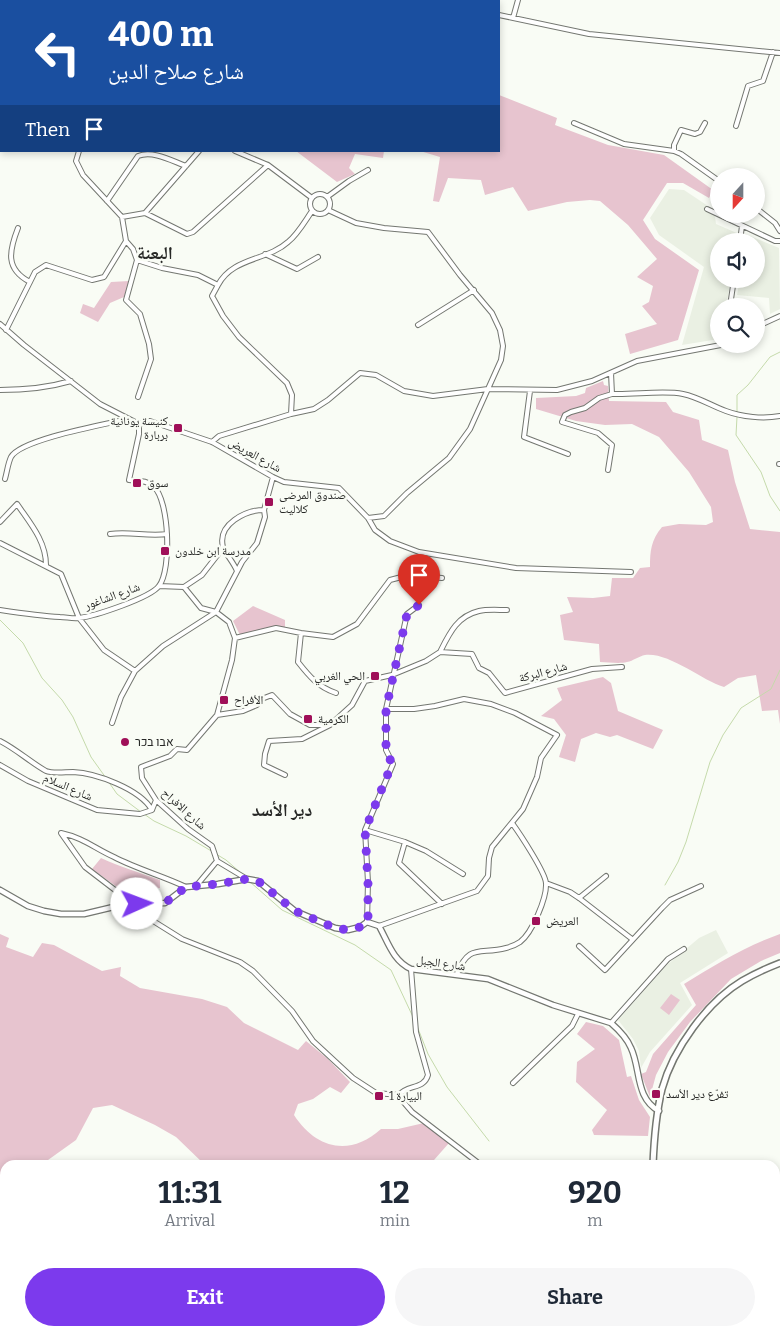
<!DOCTYPE html>
<meta charset="utf-8">
<style>
body{margin:0;font-family:Bitter,"Noto Naskh Arabic",Heebo,serif;background:#f6f6f7;color:#1f2937;height:100vh;display:flex;flex-direction:column;font-size:19px;white-space:nowrap}
*{box-sizing:border-box;margin:0}
p{font-size:16px;color:#747a83}
.icon{flex:none;width:28px;height:28px;fill:none;stroke:currentColor;stroke-width:2;stroke-linecap:round;stroke-linejoin:round}
.map{position:relative;flex:1;overflow:hidden}
.side{position:absolute;left:0px;top:1160px;width:780px;height:176px;display:flex;flex-direction:column;background:#fff;border-radius:15px 15px 0 0;box-shadow:0 2px 8px #0003}
.side>*{flex:none}
.hud{position:absolute;left:0px;top:0px;width:500px;height:152px;box-shadow:0 2px 8px #0003;background:#1a4fa0;color:#fff;overflow:hidden}
.needle{width:32px;rotate:201deg}
.controls{position:absolute;left:710px;top:168px;display:grid;gap:10px}
.controls a{display:grid;place-items:center;width:55px;height:55px;border-radius:50%;background:#fff;box-shadow:0 2px 8px #0003;font-size:25px}
.pin{position:absolute;display:grid;place-items:center;width:42px;height:42px;color:#fff;margin:-51px -21px;border-radius:50% 50% 50% 0;rotate:-45deg;box-shadow:0 0 5px #0007}
.pin .icon{rotate:45deg}
.me{position:absolute;width:55px;margin:-28px;rotate:88deg;stroke-linejoin:round;filter:drop-shadow(0 0 4px #0008)}
.turn{display:flex;align-items:center;gap:18px;height:105px;padding:0 25px;font-size:22px}
.turn .icon{width:65px;height:65px;stroke-width:2.5}
.turn b{display:block;font-size:35px;line-height:42px}
.then{display:flex;align-items:center;height:48px;padding:0 25px;background:#0003;gap:10px;font-size:19px}
.eta{display:flex;justify-content:space-evenly;align-items:center;height:85px;text-align:center}
.eta b{font-size:30px;font-weight:700;line-height:35px}
.button{display:flex;gap:10px;margin-top:auto;padding:10px 25px}
.button a{flex:1;height:58px;border-radius:30px;background:#7c3aed;color:#fff;font-size:20px;font-weight:700;line-height:58px;text-align:center}
.button a+a{background:#f6f6f7;color:#1f2937}
.map>svg:first-child{display:block}
.built{fill:#eaf0e3}
.green{fill:#e7c4cf}
.lines{fill:none;stroke-linecap:round;stroke-linejoin:round}
.stream{stroke:#c5daab;stroke-width:1}
.minor-casing{stroke:#747771;stroke-width:6}
.tertiary-casing{stroke:#747771;stroke-width:7}
.secondary-casing{stroke:#747771;stroke-width:8}
.minor{stroke:#fff;stroke-width:4}
.tertiary{stroke:#fff;stroke-width:4.5}
.secondary{stroke:#fff;stroke-width:5}
.route{stroke:#7c3aed;stroke-width:9;stroke-dasharray:0 16.2}
.poi-dot{fill:#9f0f58;stroke:#f9fcf5;stroke-width:2}
.labels{text-anchor:middle;stroke-width:5;stroke-linejoin:round;paint-order:stroke}
.poi-label{font-size:12px;fill:#272826;stroke:#f9fcf5;text-anchor:start}
.street-label{font-size:12px;fill:#272826;stroke:#f9fcf5}
.district-label{font-size:18px;font-weight:bold;fill:#272826;stroke:#f9fcf5}
</style>
<div class="map">
<svg width="780" height="1336" viewBox="0 0 780 1336">
<rect width="100%" height="100%" fill="#f9fcf5"/>
<path class="built" d="M669,189L684,190L714,210L716,224L739,234L737,241H719V279H731L726,306H719V339L682,345L704,267L659,235L650,218Z
M745,234L779,248L780,309L770,314L769,298L737,295L740,279H756V241H744Z
M716,930L728,953L680,983L692,1005L650,1052L641,1068L639,1051L633,1039L618,1020L667,965L699,938Z"/>
<path class="green" d="M499,95L557,118L555,125L608,145L664,155L713,190L709,198L683,183H667L643,220L655,239L699,270L678,340L630,354L625,334L657,324L642,306L649,302L653,286L637,277L657,259L628,225L600,201L590,200L567,202L528,211L513,187L485,195L481,180L448,178L439,202L433,201L440,157L420,151H499Z
M296,151H384L383,158L355,154L349,168L355,174L337,182Z
M129,281L124,297L110,303L98,322L80,313L83,304L94,308L111,282Z
M603,381L604,385L608,386L609,401L666,402L673,412L699,420L702,440L728,450L735,482L750,529L780,532V724L778,710L762,711L756,675L738,678L724,687C701,680 669,652 645,655C639,656 633,661 627,662C619,664 608,662 600,662L599,644L564,640L560,615L573,612L567,597L593,598L610,596L612,578H633L640,568L650,567C650,551 651,540 662,527L679,524L706,525L713,522L711,507L689,472L659,437L632,424L605,425L576,421L536,409V398L576,396L585,393L586,388Z
M253,606L285,620V629L276,627L241,637L233,621Z
M603,677L611,683L618,711L663,730L653,749L617,735L610,737L596,733L581,739L575,762L559,757L566,735L554,719L541,716L562,700L557,688Z
M101,858C120,867 141,873 160,880V888L122,894L117,887L92,869Z
M0,934L9,938L6,947L33,957L42,943L54,945L102,971L121,967L120,976L140,988L202,999L227,1007L244,1023L298,1050L306,1041L328,1059L350,1082L341,1093L330,1087L313,1099L298,1104L294,1115C316,1149 350,1157 381,1129H398L424,1123L449,1143L434,1160L432,1165H205L176,1137L155,1125L112,1105L93,1108L76,1140L41,1165H5V1196L0,1201Z
M780,934V953L761,961L731,979L690,1022L668,1052L656,1075L650,1097L641,1074L646,1072L653,1054L696,1005L684,984C715,965 746,946 780,934Z
M671,994L680,1000L669,1015L660,1008Z
M586,1022L603,1026L619,1040L627,1077L631,1076L639,1100L650,1117L648,1136L594,1135L592,1130L607,1110L576,1082L577,1062L595,1049L577,1034Z
M775,1173L780,1176V1320L775,1317Z
M0,1231L1,1239L5,1242V1331H114L118,1336H0Z
M375,1331H454L450,1336H380Z
M683,1331H761L768,1336H676Z"/>
<g class="lines">
<path class="stream" d="M737,413V395L748,385L770,357L780,352
M737,417L736,435L761,472L770,496L780,511
M0,620L23,643L42,678L62,700L73,717L91,757L106,778
M108,781L117,794L141,812
M144,814L154,821L186,836L213,852
M216,854L226,860L241,873
M249,881L282,910L355,945L391,970L413,1017
M665,885L678,862L686,842L710,762L723,735L741,708L771,689L780,670
M417,1026L428,1054L447,1087L489,1141
M775,1330L780,1332"/>
<g class="minor-casing">
<path id="minor" d="M430,0L434,1
M52,1L53,0
M499,15L589,34L780,53
M513,18L518,0
M574,123L624,144L674,151L681,154L719,181
M736,126L748,86L763,81L773,52
M235,151L268,165L312,198
M674,151V145L681,130L695,134L700,132L705,123
M310 204a10 10 0 1 1 20 0a10 10 0 1 1-20 0Z
M327,197L349,181L368,170
M107,201L138,156C153,150 172,161 186,166
M756,208L775,223L780,231
M707,209L775,241H780
M328,210L356,223L384,228L428,232L460,275L492,313L500,330L503,346L501,360L470,429L449,458L407,493L384,516L368,518
M145,213L199,151
M122,217L145,213L187,234L193,232L268,165
M18,228C9,251 5,269 30,282
M126,241L133,249L137,260L126,300L140,314L149,344L151,359L138,397
M740,241L742,226
M265,254L297,269L318,257
M137,260L162,268L198,275L218,285L212,296L223,316L239,337L287,383L292,395L291,414
M218,285C233,257 267,261 288,242C298,234 305,221 312,211
M730,306L734,279
M0,324L24,345L100,404L139,424L150,421L212,442L273,477L284,482L339,488L368,518L375,530L390,541L419,552L516,568L631,572
M418,325L474,290
M756,327L780,316
M6,330L35,272L46,265L92,280L104,277L126,241L122,217L83,175L76,161L79,151
M611,373L612,394C634,395 663,390 683,394C698,397 712,406 726,411C742,417 763,419 780,416
M0,390C25,390 47,388 71,381
M530,391L524,437L568,454
M212,442L219,436L291,414L314,409L328,400L360,373L376,375L404,391L433,396L488,389L557,390L592,381L637,361L726,344
M779,464H780
M608,470L612,445L598,433L562,422L565,415L571,412L585,408L599,398L612,394
M5,479C7,472 8,463 11,457C21,439 107,424 128,419
M0,522L17,504C30,523 46,541 46,565
M110,534C130,531 148,537 167,534
M0,543L61,574L79,618L104,650L135,671
M237,571C234,563 225,553 223,547C217,524 246,510 264,510
M159,586L184,587L201,608L216,612
M184,587L202,575L223,548
M0,610C20,613 40,616 60,617C66,617 73,619 79,618C95,616 150,598 159,586C172,569 169,500 154,487C147,480 139,481 129,480L139,434V424
M301,633L298,662C309,676 318,687 336,693
M235,638L276,628L301,633L333,637L357,624L390,580L409,575L442,578
M440,652C449,634 457,616 479,611C487,609 498,610 507,610
M217,715L243,711L257,705L259,700L272,695L290,714L310,725H328
M112,723L121,697L135,671L163,646L216,612
M0,741C16,749 30,762 46,771C53,774 65,772 73,772C96,773 140,789 152,810
M0,765L28,781L97,810L140,814L152,810L156,800
M285,775L264,765L265,754L269,741L302,739L330,725L352,705L365,681L392,675L426,661L440,652L472,654L479,668L489,673L505,693L592,669L622,667
M365,830L405,842L426,851L463,874
M405,842L399,863L442,904
M217,861L247,879
M546,883L570,892L579,898L632,939
M197,885L217,861L212,846L188,829L156,800L142,778L141,767L170,756L177,749L187,750L217,715L232,660L235,638L229,622L216,612L242,562L257,543L265,517L264,510L273,477
M186,887C163,876 137,869 114,857C94,848 84,838 61,833L85,867L115,890L126,904L182,939L240,962L253,971L292,1011L313,1041L353,1078L376,1093L399,1095
M579,898L606,876
M367,922L368,882L365,830L393,764L386,750V709L407,614L419,605
M379,926L477,891L488,876L489,858L492,847L523,809L537,777L541,758L557,735L515,713L491,704L464,699L435,706L414,709H386
M579,946L605,970L662,908L670,900L701,886
M411,969L416,1032L428,1075C424,1090 407,1084 399,1095L400,1098L412,1112L481,1165
M457,974C469,943 480,955 506,948C510,947 517,944 520,942C532,933 547,898 546,883C545,872 520,834 512,823
M611,1023L668,959L684,949
M513,1083L572,1026L578,1014
M259,1336L261,1331
M539,1336L540,1331"/>
</g>
<g class="tertiary-casing">
<path id="tertiary" d="M0,890L28,906L44,911L61,914H84L126,904L165,903L186,887L218,884L247,879L258,881L295,911L335,928L348,930L360,927L367,922L379,926C388,942 393,961 411,969L488,979L553,1005L611,1023C619,1030 627,1038 631,1048C641,1069 635,1098 659,1111"/>
</g>
<g class="secondary-casing">
<path id="secondary" d="M0,3H1
M0,13H1
M0,62L1,40
M653,1165C654,1140 656,1114 662,1089C673,1049 707,1002 742,981C754,974 767,968 780,963
M662,1331L664,1336"/>
</g>
<use href="#minor" class="minor"/>
<use href="#tertiary" class="tertiary"/>
<use href="#secondary" class="secondary"/>
</g>
<g class="lines">
<path class="route" d="M137,904L165,903L186,887L218,884L247,879L258,881L295,911L335,928L348,930L360,927L368,922V882L365,830L392,764L386,750V709L407,614L419,605"/>
</g>
<g class="poi-dot">
<rect x="173" y="423" width="10" height="10" rx="2.5"/>
<rect x="132" y="478" width="10" height="10" rx="2.5"/>
<rect x="264" y="497" width="10" height="10" rx="2.5"/>
<rect x="160" y="546" width="10" height="10" rx="2.5"/>
<rect x="370" y="671" width="10" height="10" rx="2.5"/>
<rect x="219" y="695" width="10" height="10" rx="2.5"/>
<rect x="303" y="714" width="10" height="10" rx="2.5"/>
<circle cx="125" cy="742" r="5"/>
<rect x="531" y="916" width="10" height="10" rx="2.5"/>
<rect x="651" y="1089" width="10" height="10" rx="2.5"/>
<rect x="374" y="1091" width="10" height="10" rx="2.5"/>
</g>
<g class="labels">
<g class="poi-label">
<text x="168" y="425" text-anchor="end">كنيسة يونانية<tspan x="168" dy="14">بربارة</tspan></text>
<text x="147" y="487">سوق</text>
<text x="279" y="499">صندوق المرضى<tspan x="279" dy="14">كلاليت</tspan></text>
<text x="175" y="555">مدرسة ابن خلدون</text>
<text x="365" y="680" text-anchor="end">الحي الغربي</text>
<text x="234" y="704">الأفراح</text>
<text x="318" y="723">الكرمية</text>
<text x="135" y="746">אבו בכר</text>
<text x="546" y="925">العريض</text>
<text x="666" y="1098">تفرّع دير الأسد</text>
<text x="389" y="1100">البيارة 1</text>
</g>
<g class="street-label">
<text transform="translate(255 455) rotate(29)" y="4">شارع العريض</text>
<text transform="translate(112 596) rotate(-20)" y="4">شارع الشاغور</text>
<text transform="translate(543 672) rotate(-15)" y="4">شارع البركة</text>
<text transform="translate(68 787) rotate(23)" y="4">شارع السلام</text>
<text transform="translate(184 809) rotate(42)" y="4">شارع الافراح</text>
<text transform="translate(441 963) rotate(8)" y="4">شارع الجبل</text>
</g>
<g class="district-label">
<text x="155" y="259">البعنة</text>
<text x="282" y="816">دير الأسد</text>
</g>
</g>
</svg>
<div class="controls">
<a><svg class="needle" viewBox="-14 -14 28 28"><path d="M0-13l5 13h-10z" fill="#e53935"/><path d="M0 13l5-13h-10z" fill="#747a83"/></svg></a>
<a><svg class="icon" aria-label="sound" viewBox="0 0 24 24"><path d="M4 9h4l5-4v14l-5-4H4zM17 9q2 3 0 6"/></svg></a>
<a><svg class="icon" aria-label="search" viewBox="0 0 24 24"><circle cx="10" cy="10" r="6"/><path d="M15 15l6 6"/></svg></a>
</div>
<div class="pin" style="left:419px;top:605px;background:#d93025"><svg class="icon" aria-label="arrive" viewBox="0 0 24 24"><path d="M6 21V4h12l-3 4 3 4H6"/></svg></div>
<svg class="me" style="left:137px;top:904px" viewBox="-20 -20 40 40"><circle r="19" fill="#fff"/><path d="M0-13L10 11 0 6-10 11z" fill="#7c3aed"/></svg>
<div class="hud">
<div class="turn"><svg class="icon" aria-label="left" viewBox="0 0 24 24"><path d="M17 20v-9H6M10 6l-5 5 5 5"/></svg><div><b>400 m</b>شارع صلاح الدين</div></div>
<div class="then">Then<svg class="icon" aria-label="arrive" viewBox="0 0 24 24"><path d="M6 21V4h12l-3 4 3 4H6"/></svg></div>
</div>
<section class="side">
<div class="eta">
<div><b>11:31</b><p>Arrival</p></div>
<div><b>12</b><p>min</p></div>
<div><b>920</b><p>m</p></div>
</div>
<div class="button"><a>Exit</a><a>Share</a></div>
</section>
</div>
